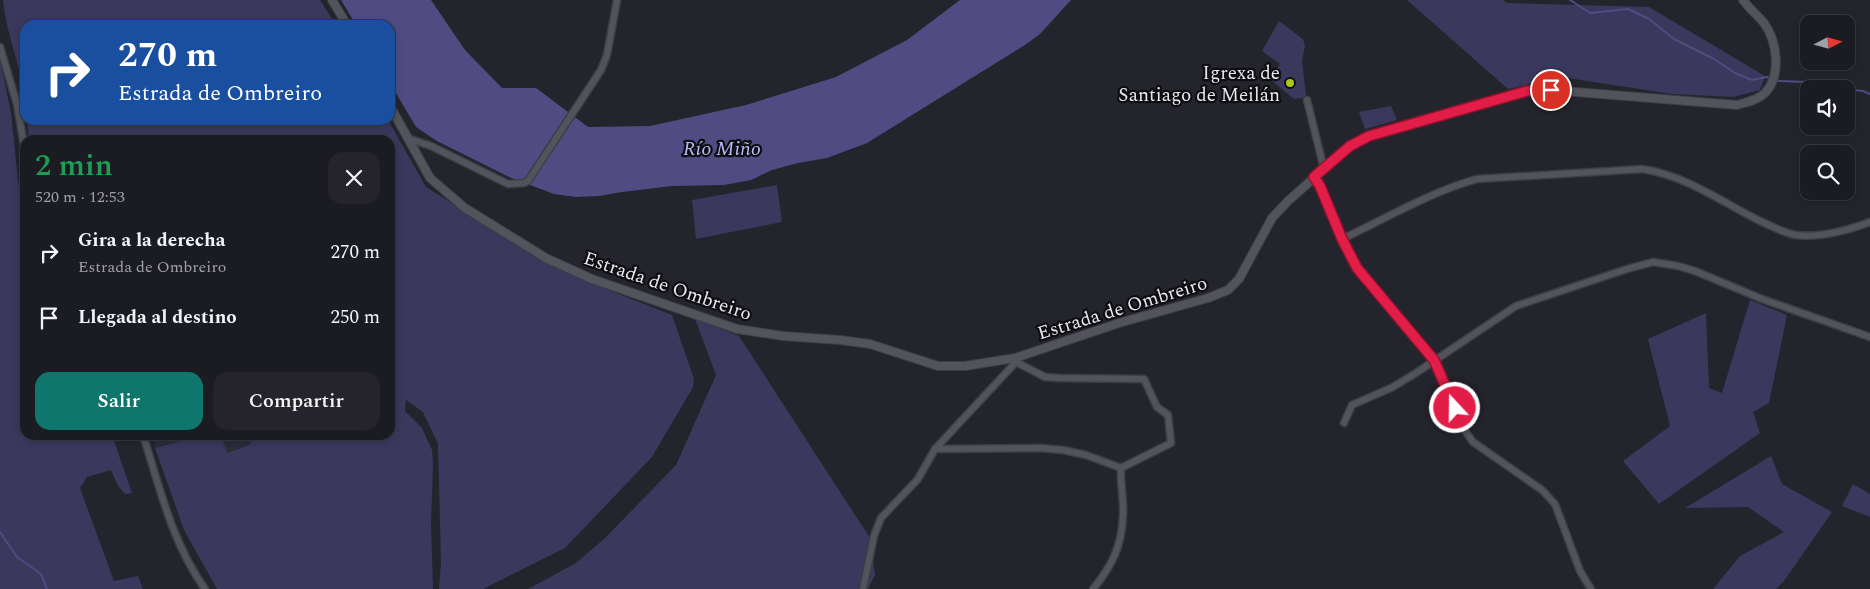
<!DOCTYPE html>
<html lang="es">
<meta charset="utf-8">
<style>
body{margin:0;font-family:Spectral,serif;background:#24242a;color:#f1f3f6;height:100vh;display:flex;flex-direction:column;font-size:19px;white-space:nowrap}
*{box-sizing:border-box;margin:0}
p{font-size:16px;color:#a0a1a5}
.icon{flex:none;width:28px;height:28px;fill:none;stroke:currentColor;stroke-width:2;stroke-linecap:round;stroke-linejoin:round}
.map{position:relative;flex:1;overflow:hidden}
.side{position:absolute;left:20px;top:135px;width:375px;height:305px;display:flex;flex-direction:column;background:#1b1b22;border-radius:15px;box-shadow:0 2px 8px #0003,0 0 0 1px #393940}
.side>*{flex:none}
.hud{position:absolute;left:20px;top:20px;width:375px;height:105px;border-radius:15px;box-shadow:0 2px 8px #0003,0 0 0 1px #393940;background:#1a4fa0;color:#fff;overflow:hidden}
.needle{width:32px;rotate:84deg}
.controls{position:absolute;left:1800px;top:15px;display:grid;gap:10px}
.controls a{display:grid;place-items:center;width:55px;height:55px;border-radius:10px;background:#1b1b22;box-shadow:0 2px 8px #0003,0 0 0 1px #393940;font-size:25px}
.pin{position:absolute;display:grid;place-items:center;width:42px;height:42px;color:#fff;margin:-21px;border:2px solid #fff;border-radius:50%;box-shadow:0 1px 5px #0007}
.me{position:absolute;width:55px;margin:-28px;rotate:339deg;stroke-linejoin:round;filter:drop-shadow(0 0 4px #0008)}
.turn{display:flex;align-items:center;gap:18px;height:105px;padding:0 15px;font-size:22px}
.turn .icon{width:65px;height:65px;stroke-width:2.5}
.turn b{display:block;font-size:35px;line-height:42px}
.round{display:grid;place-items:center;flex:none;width:52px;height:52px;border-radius:15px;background:#24242a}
.summary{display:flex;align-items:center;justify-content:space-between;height:85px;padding:0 15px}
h1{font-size:30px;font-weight:600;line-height:38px;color:#1e9e55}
.action{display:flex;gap:10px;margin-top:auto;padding:10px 15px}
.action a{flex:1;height:58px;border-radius:15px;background:#0f766e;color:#fff;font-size:20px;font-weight:600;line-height:58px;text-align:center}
.action a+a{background:#24242a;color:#f1f3f6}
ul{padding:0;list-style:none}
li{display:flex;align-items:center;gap:15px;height:65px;padding:0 15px}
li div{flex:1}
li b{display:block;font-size:19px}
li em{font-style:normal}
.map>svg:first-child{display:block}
.built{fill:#2c2c3a}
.green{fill:#3a385d}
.water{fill:#504c83}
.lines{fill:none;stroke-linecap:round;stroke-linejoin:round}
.stream{stroke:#504c83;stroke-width:2}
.minor-casing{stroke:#3e3e45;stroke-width:9}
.tertiary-casing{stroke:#3e3e45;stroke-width:10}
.minor{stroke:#53535c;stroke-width:6}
.tertiary{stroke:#53535c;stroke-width:8}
.route-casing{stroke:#92132f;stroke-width:12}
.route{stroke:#e11d48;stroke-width:9}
.poi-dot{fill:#abc614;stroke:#0e0e12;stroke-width:2}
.labels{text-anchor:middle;stroke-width:4.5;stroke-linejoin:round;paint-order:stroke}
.poi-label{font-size:19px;fill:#e9e9ee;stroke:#0e0e12;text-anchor:end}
.street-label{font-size:19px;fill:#e9e9ee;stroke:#0e0e12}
.water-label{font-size:20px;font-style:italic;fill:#bcbafd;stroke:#0e0e12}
</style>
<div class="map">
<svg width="1870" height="589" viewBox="0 0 1870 589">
<rect width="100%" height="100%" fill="#24242d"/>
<path class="built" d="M152,435H205L155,448Z
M221,435H275L227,453Z"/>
<path class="green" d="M3,0H320L336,25H25V100C21,66 6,34 3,0Z
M1407,0H1503L1507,3L1649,7L1765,76L1760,90L1733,97L1672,94L1561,77L1508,89Z
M1279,21L1303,39L1305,46L1302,61L1306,95L1303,98L1294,99L1270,79L1280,64L1262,51Z
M0,60L11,113L21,209L25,229V435H112L132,493L125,494L118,486L111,470L87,477L80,488L114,581L138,576L143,589H0Z
M1391,106L1397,120L1365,129L1359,112Z
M27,120H388L426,187L554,266L591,283L672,315L694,379L693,387L652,457L565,548L483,589H439L441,563L438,444L423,412L406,400L405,411L422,428L432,450L433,464L431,526L433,589H217L184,530L155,448L205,435H221L227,453L251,444L249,438L258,435H390V140H29Z
M777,185L782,222L696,239L692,200Z
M1750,300L1787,315L1769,403L1753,412L1760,433L1659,504L1623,461L1670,426L1648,339L1706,313L1709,388L1722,393Z
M695,319L739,336L870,538L875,575L868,589H528L576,563L605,538L676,465L716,375Z
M1771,456L1782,484L1832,512L1784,581L1776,589H1713L1740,556L1784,532L1748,507L1685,508Z
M1853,484L1870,494V517L1842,506Z"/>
<path class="water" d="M341,0H431L465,50L502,88H536L588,127L650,126L746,105L836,77L907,40L960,0H1071L1040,34L1025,45L867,143L827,158L798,163L772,170L751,180L724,185L672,186L622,192L599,196L576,197L554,194L509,177L437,141L416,127L390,83V25H356Z"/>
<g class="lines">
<path class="stream" d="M1570,0L1590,13L1628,9L1649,19L1674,39L1714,59L1735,73L1752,80L1767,77L1770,78
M1775,80L1780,81L1834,83L1846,89
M1846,89L1863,91L1870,94
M0,532L17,557L41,574L47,589"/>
<g class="minor-casing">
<path id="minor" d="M0,47L17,104L25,151
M1307,100L1324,169
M407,138L431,146L508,184L524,183L528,181L601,70L607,55L617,0
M1314,177L1320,186L1342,239L1357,268L1434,360L1441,372L1461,425L1473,442L1542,490L1555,504L1580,571L1591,589
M1342,239C1385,219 1432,191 1477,179L1642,169C1685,175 1722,202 1760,221C1772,226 1783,233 1796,235C1821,238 1846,231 1870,222
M1016,362L1045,377L1059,378L1144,379L1157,407L1168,415L1171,443L1121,468
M1344,423L1352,405L1393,387L1416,373L1516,306L1627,269L1653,262L1678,266L1695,271L1762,299L1870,337
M143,435C160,488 172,543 205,589
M935,449L1040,448L1063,450L1086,455L1121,468C1120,484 1124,499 1123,515C1122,546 1112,566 1093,589
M863,589L874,536L881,518L918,479L935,449L1016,362L1015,358"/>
</g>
<g class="tertiary-casing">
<path id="tertiary" d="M332,0L347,25
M390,106L430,178L465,208L546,258L592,279L737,329L783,336L840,340L870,344L938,366H965L1015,358L1119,323L1208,298L1228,290L1239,279L1272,218L1288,201L1350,146L1369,136L1527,91L1551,90L1737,105C1747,102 1758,100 1765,93C1782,75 1777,41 1764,23C1757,15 1749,8 1743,0"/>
</g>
<use href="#minor" class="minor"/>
<use href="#tertiary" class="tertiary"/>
</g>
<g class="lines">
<g class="route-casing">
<path id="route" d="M1455,408L1434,360L1357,268L1342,239L1320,186L1314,177L1350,146L1369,136L1527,91L1551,90"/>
</g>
<use href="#route" class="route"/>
</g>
<circle class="poi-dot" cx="1290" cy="83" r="5"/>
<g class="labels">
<g class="poi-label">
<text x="1280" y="79">Igrexa de<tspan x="1280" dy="22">Santiago de Meilán</tspan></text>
</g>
<g class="street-label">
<text transform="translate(668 285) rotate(19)" y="7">Estrada de Ombreiro</text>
<text transform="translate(1122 307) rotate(-17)" y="7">Estrada de Ombreiro</text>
</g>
<g class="water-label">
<text x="722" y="155">Río Miño</text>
</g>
</g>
</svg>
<div class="controls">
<a><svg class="needle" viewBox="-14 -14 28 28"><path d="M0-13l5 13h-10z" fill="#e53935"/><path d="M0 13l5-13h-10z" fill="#a0a1a5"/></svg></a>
<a><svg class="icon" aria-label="sound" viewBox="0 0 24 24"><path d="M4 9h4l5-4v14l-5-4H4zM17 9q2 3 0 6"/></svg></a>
<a><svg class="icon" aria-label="search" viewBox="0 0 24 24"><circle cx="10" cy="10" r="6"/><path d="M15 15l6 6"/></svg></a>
</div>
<div class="pin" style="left:1551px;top:90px;background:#d93025"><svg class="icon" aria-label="arrive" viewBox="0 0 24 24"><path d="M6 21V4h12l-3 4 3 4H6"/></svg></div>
<svg class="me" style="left:1455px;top:408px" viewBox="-20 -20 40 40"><circle r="17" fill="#e11d48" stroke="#fff" stroke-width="3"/><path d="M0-11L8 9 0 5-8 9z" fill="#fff"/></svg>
<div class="hud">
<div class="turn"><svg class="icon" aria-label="right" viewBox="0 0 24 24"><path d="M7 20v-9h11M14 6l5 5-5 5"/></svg><div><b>270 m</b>Estrada de Ombreiro</div></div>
</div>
<section class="side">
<div class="summary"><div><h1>2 min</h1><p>520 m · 12:53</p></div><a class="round"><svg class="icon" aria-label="close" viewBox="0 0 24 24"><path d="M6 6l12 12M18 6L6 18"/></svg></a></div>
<ul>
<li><svg class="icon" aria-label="right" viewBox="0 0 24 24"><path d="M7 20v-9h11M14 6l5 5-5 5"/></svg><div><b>Gira a la derecha</b><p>Estrada de Ombreiro</p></div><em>270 m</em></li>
<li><svg class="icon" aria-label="arrive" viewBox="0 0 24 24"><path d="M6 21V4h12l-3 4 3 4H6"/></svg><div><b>Llegada al destino</b></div><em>250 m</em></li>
</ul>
<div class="action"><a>Salir</a><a>Compartir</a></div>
</section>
</div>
